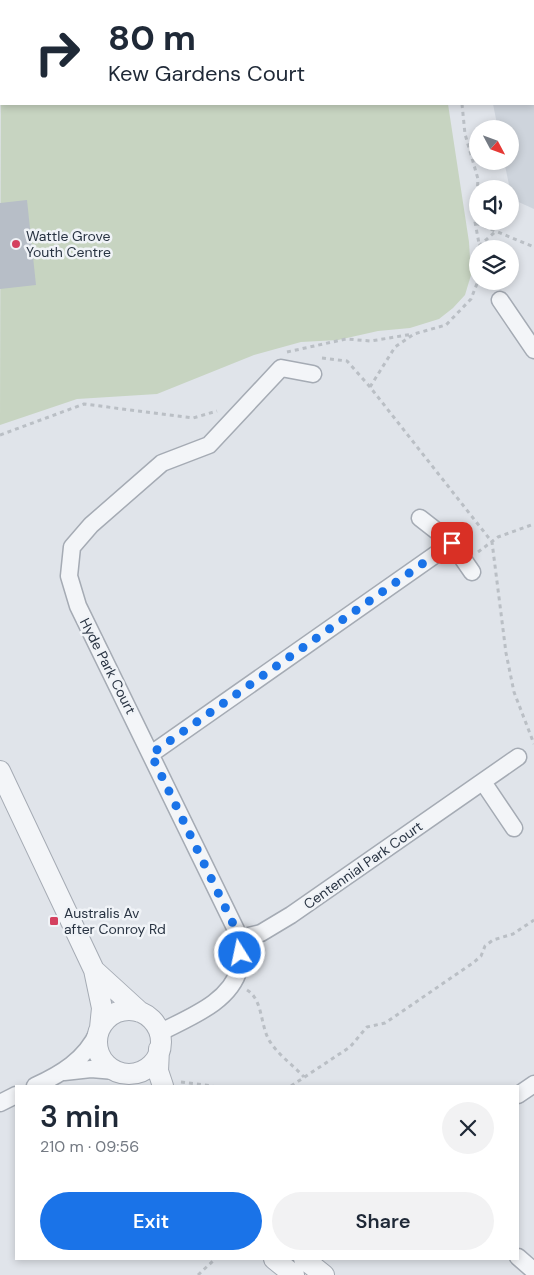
<!DOCTYPE html>
<meta charset="utf-8">
<style>
body{margin:0;font-family:"DM Sans",sans-serif;background:#f2f2f3;color:#1f2937;height:100vh;display:flex;flex-direction:column;font-size:19px;white-space:nowrap}
*{box-sizing:border-box;margin:0}
p{font-size:16px;color:#747a83}
.icon{flex:none;width:28px;height:28px;fill:none;stroke:currentColor;stroke-width:2;stroke-linecap:round;stroke-linejoin:round}
.map{position:relative;flex:1;overflow:hidden}
.details{position:absolute;left:15px;top:1085px;width:504px;height:175px;display:flex;flex-direction:column;background:#fff;border-radius:0px;box-shadow:0 2px 8px #0003}
.details>*{flex:none}
.top-card{position:absolute;left:0px;top:0px;width:535px;height:105px;box-shadow:0 2px 8px #0003;background:#fff;color:#1f2937;overflow:hidden}
.needle{width:32px;rotate:131deg}
.fabs{position:absolute;left:469px;top:120px;display:grid;gap:10px}
.fabs a{display:grid;place-items:center;width:50px;height:50px;border-radius:50%;background:#fff;box-shadow:0 2px 8px #0003;font-size:25px}
.pin{position:absolute;display:grid;place-items:center;width:42px;height:42px;color:#fff;margin:-21px;border-radius:10px;box-shadow:0 2px 8px #0006}
.me{position:absolute;width:55px;margin:-28px;rotate:350deg;stroke-linejoin:round;filter:drop-shadow(0 0 4px #0008)}
.turn{display:flex;align-items:center;gap:18px;height:105px;padding:0 25px;font-size:22px}
.turn .icon{width:65px;height:65px;stroke-width:2.5}
.turn b{display:block;font-size:35px;line-height:42px}
.round{display:grid;place-items:center;flex:none;width:52px;height:52px;border-radius:26px;background:#f2f2f3}
.headline{display:flex;align-items:center;justify-content:space-between;height:85px;padding:0 25px}
h1{font-size:30px;font-weight:600;line-height:38px}
.action{display:flex;gap:10px;margin-top:auto;padding:10px 25px}
.action a{flex:1;height:58px;border-radius:30px;background:#1a73e8;color:#fff;font-size:20px;font-weight:600;line-height:58px;text-align:center}
.action a+a{background:#f2f2f3;color:#1f2937}
.map>svg:first-child{display:block}
.built{fill:#ced4dc}
.green{fill:#c7d4c1}
.building{fill:#b7bec7}
.lines{fill:none;stroke-linecap:round;stroke-linejoin:round}
.minor-casing{stroke:#a5abb4;stroke-width:19}
.tertiary-casing{stroke:#a5abb4;stroke-width:22}
.path{stroke:#babfc5;stroke-width:3;stroke-dasharray:4 4;stroke-linecap:butt}
.minor{stroke:#f3f5f8;stroke-width:16}
.tertiary{stroke:#f3f5f8;stroke-width:20}
.route{stroke:#1a73e8;stroke-width:9;stroke-dasharray:0 16.2}
.poi-dot{fill:#d4405f;stroke:#f0f3f7;stroke-width:2}
.labels{text-anchor:middle;stroke-width:5;stroke-linejoin:round;paint-order:stroke}
.poi-label{font-size:14px;fill:#283342;stroke:#f0f3f7;text-anchor:start}
.street-label{font-size:14px;fill:#283342;stroke:#f0f3f7}
</style>
<div class="map">
<svg width="534" height="1275" viewBox="0 0 534 1275">
<rect width="100%" height="100%" fill="#e0e4ea"/>
<path class="built" d="M473,0H534V209L512,199L504,161H510V129H498L493,104H534V1Z"/>
<path class="green" d="M61,0H432L433,1H59Z
M1,27V104H448L469,242L471,275L465,295L453,308L439,319L410,328L378,331L338,340L301,342L254,355L157,394L77,399L0,425Z"/>
<path class="building" d="M27,200L36,285L0,289V203Z"/>
<g class="lines">
<g class="minor-casing">
<path id="minor" d="M33,1L35,0
M0,17H1
M500,300L534,350
M420,518L452,543L472,572
M151,754L452,543
M483,782L514,828
M240,938L261,933L291,915L518,757
M159,1033C187,1018 230,1003 239,969C242,960 240,948 240,938L78,606L69,576L72,547L91,525L162,463L209,445L281,368L313,374
M64,1072L91,1069L115,1071
M35,1086C61,1074 85,1060 98,1032
M518,1095L534,1084
M0,1103L16,1095
M518,1257L534,1271"/>
</g>
<g class="tertiary-casing">
<path id="tertiary" d="M0,771L94,970L102,1008L100,1028
M94,970L140,1012
M97 1042a32 32 0 1 1 64 0a32 32 0 1 1-64 0Z
M159,1049L158,1071L163,1086
M274,1259L294,1275
M304,1259L324,1275"/>
</g>
<path class="path" d="M448,0V1
M462,104L465,134L478,179L475,222L480,249
M476,223L534,247
M479,246L495,232
M287,352L346,339L371,341L413,334
M322,358L347,361L370,387L492,542L506,653L514,692L534,744
M370,387L395,347L414,334L446,325L471,299L478,281
M0,435L84,404L193,418L217,411
M478,552L498,537L534,524
M247,990C263,1000 260,1024 269,1040C277,1054 293,1065 304,1077
M181,1082L213,1086
M291,1086L350,1047L367,1027L385,1023L473,963L481,956L485,946L493,940L513,934L534,920
M198,1275L215,1259"/>
<use href="#minor" class="minor"/>
<use href="#tertiary" class="tertiary"/>
</g>
<g class="lines">
<path class="route" d="M240,953V938L151,754L452,543"/>
</g>
<g class="poi-dot">
<circle cx="16" cy="244" r="5"/>
<rect x="49" y="916" width="10" height="10" rx="2.5"/>
</g>
<g class="labels">
<g class="poi-label">
<text x="26" y="241">Wattle Grove<tspan x="26" dy="16">Youth Centre</tspan></text>
<text x="64" y="918">Australis Av<tspan x="64" dy="16">after Conroy Rd</tspan></text>
</g>
<g class="street-label">
<text transform="translate(108 666) rotate(63)" y="5">Hyde Park Court</text>
<text transform="translate(363 865) rotate(-35)" y="5">Centennial Park Court</text>
</g>
</g>
</svg>
<div class="fabs">
<a><svg class="needle" viewBox="-14 -14 28 28"><path d="M0-13l5 13h-10z" fill="#e53935"/><path d="M0 13l5-13h-10z" fill="#747a83"/></svg></a>
<a><svg class="icon" aria-label="sound" viewBox="0 0 24 24"><path d="M4 9h4l5-4v14l-5-4H4zM17 9q2 3 0 6"/></svg></a>
<a><svg class="icon" aria-label="layers" viewBox="0 0 24 24"><path d="M12 4l9 5-9 5-9-5zM3 14l9 5 9-5"/></svg></a>
</div>
<div class="pin" style="left:452px;top:543px;background:#d93025"><svg class="icon" aria-label="arrive" viewBox="0 0 24 24"><path d="M6 21V4h12l-3 4 3 4H6"/></svg></div>
<svg class="me" style="left:240px;top:953px" viewBox="-20 -20 40 40"><circle r="17" fill="#1a73e8" stroke="#fff" stroke-width="3"/><path d="M0-11L8 9 0 5-8 9z" fill="#fff"/></svg>
<div class="top-card">
<div class="turn"><svg class="icon" aria-label="right" viewBox="0 0 24 24"><path d="M7 20v-9h11M14 6l5 5-5 5"/></svg><div><b>80 m</b>Kew Gardens Court</div></div>
</div>
<section class="details">
<div class="headline"><div><h1>3 min</h1><p>210 m · 09:56</p></div><a class="round"><svg class="icon" aria-label="close" viewBox="0 0 24 24"><path d="M6 6l12 12M18 6L6 18"/></svg></a></div>
<div class="action"><a>Exit</a><a>Share</a></div>
</section>
</div>
